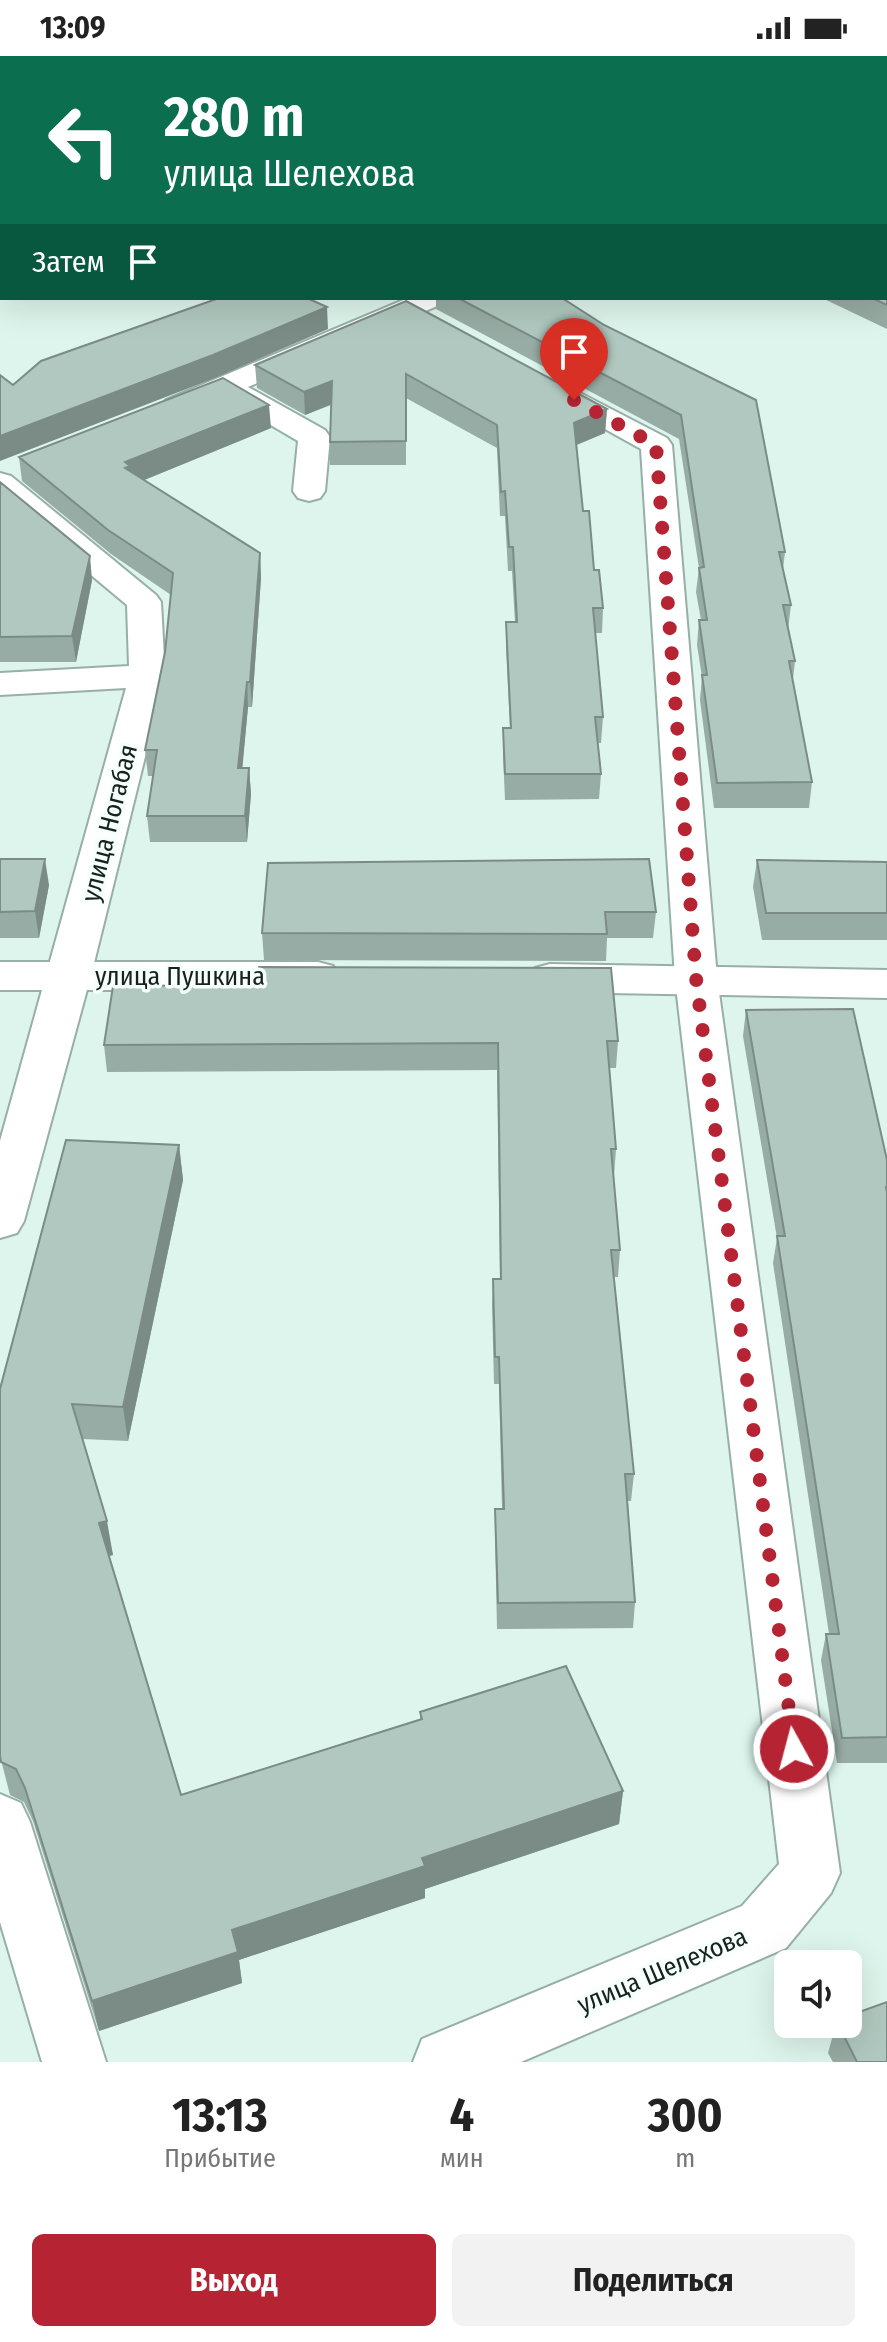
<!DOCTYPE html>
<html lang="ru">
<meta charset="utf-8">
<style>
body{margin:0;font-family:"Fira Sans Condensed",sans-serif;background:#f2f2f2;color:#222;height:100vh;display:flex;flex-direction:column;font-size:30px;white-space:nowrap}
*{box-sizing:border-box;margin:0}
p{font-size:26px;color:#767676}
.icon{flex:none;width:44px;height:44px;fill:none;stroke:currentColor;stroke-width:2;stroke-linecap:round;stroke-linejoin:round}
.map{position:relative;height:2006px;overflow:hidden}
.drawer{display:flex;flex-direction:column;background:#fff;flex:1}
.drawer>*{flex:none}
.top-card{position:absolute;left:0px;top:0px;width:888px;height:244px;box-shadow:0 8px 32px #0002;background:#0b6e4f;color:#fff;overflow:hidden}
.tools{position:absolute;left:774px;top:1894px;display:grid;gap:16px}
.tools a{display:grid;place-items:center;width:88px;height:88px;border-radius:12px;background:#fff;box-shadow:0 8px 32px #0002;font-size:40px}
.pin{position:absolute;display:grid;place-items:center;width:68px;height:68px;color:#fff;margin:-82px -34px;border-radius:50% 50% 50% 0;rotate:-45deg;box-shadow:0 0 8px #0007}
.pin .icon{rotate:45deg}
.me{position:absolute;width:88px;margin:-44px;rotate:353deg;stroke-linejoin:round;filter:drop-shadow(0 0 6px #0008)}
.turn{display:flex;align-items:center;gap:28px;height:168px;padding:0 32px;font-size:36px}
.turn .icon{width:104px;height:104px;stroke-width:2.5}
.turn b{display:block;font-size:56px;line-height:68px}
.then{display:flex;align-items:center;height:76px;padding:0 32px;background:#0003;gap:16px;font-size:30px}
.eta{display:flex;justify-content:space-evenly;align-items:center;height:136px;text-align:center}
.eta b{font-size:48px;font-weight:700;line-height:56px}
.action{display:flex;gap:16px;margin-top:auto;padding:16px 32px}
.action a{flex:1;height:92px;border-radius:12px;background:#b62434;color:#fff;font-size:32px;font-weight:700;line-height:92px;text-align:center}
.action a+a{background:#f2f2f2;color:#222}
.status{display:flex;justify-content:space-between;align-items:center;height:56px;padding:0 40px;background:#fff;direction:ltr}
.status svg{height:22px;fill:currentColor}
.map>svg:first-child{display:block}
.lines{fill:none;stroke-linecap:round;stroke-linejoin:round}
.street-casing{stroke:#97afa6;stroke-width:4}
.secondary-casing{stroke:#97afa6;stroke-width:4}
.street{fill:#fff;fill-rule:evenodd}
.secondary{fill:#fff;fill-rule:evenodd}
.wall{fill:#97aca4}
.shaded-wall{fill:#7b8c86}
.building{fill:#b0c8bf;stroke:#7b8c86;stroke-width:2}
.route{stroke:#b62434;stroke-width:14;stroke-dasharray:0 25.2}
.labels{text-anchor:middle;stroke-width:7;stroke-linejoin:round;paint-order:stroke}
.street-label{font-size:26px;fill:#18211e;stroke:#f5fffb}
</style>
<div class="status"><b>13:09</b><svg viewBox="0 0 49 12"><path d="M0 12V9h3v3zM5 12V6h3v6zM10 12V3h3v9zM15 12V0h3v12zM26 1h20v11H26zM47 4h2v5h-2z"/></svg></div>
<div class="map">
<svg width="887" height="2006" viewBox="0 0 887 2006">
<rect width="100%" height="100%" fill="#ddf5ec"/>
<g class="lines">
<g class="street-casing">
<path id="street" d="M408,242H446L442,248L248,331L325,374L330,381L325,435L320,442L309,445L298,442L293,435L298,385L223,341L188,356H166L162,350L166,344Z
M555,324L667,382L672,389L717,922L840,1817L831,1837L786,1892L521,2006H413L422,1983L742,1850L779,1808L675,922L641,393L544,339L540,333L544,327Z
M0,417L11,420L156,539L161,546L165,620L91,919L24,1165L17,1177L0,1182V1085L126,632L0,639V617L129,610L127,549L0,443Z
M0,1738L21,1747L30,1766L106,2006H42L0,1866Z"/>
</g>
<g class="secondary-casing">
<path id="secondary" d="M0,906H318L333,910L339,920L333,930L318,934H0Z
M550,908L887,914V942L550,936L535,932L529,922L535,912Z"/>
</g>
<use href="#street" class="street"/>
<use href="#secondary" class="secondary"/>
</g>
<path class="wall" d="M887,40V273L822,242H886Z
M0,106H2V219H0Z
M436,242H566L563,243L604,269L756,344L785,496L783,513L791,549L788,574L795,605L793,623L812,726L809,752H714L700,644L702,621L697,589L699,564H701L696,536L699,512L679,383L436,253Z
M406,245L607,353L605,377L577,389L583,455L594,514L603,552L602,577H595L603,661L601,687H598L601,718L599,743L505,744L503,698V672H510L506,591V566H515L512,515H508L505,460H500L497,392L406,342V409H330V386L331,349L305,359L257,332L255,309Z
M271,372L144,424L260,497L261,522L252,651H248L242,712H249L251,738L247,786H150L147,760L153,720H148L145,694L165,596L171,539L111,498L22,425L19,401Z
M0,426L92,524L76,606H0Z
M0,803L49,829L39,882H0Z
M757,804L887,806V884H762L753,831Z
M268,807L656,856L653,882H607L606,905L264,904L262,877Z
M746,954L887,1104V1707H837L821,1604L826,1578H829L773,1207L777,1182L743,980Z
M618,985L616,1012H609L616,1093L614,1120H613L620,1194L618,1221H614L634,1418L631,1445H628L635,1546L633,1572L497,1573L495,1479V1453H502L499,1328H494L492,1249L493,1223H500L497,1014L107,1016L104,989Z
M179,1089L183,1124L128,1385L83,1383L113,1499L109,1500L181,1739L420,1663V1656L623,1735L619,1768L425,1833V1842L239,1904L242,1927L99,1975L33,1765L24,1746L10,1739L0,1700V1333Z
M836,1968H848L887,2006H833L828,1997Z"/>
<path class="shaded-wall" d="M2,49V74L0,77V52Z
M327,251L328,273L215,322L0,405V380Z
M332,325V348L305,359L304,336Z
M269,349L271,372L132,429L125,406Z
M607,353L605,377L573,390L574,367Z
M260,497L261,522L252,651L250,626Z
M90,500L92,524L76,606L72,580Z
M247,626L248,651L240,738L238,712Z
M249,712L251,738L247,786L245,760Z
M45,803L49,829L39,882L35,855Z
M179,1089L183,1124L128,1385L123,1351Z
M107,1465L113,1499L105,1501L99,1467Z
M623,1735L619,1768L425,1833V1842L239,1904L242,1927L99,1975L92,1945L232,1874L422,1802Z"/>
<path class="building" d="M0,0H887V18H886V2H2V49L0,52Z
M886,39L887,40L886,177Z
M0,106H2V146L0,133Z
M2,146V197H0V147Z
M886,178L887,196V249L872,242H886Z
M219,242H307L327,251L213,299L0,380V319L13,329L41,305Z
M458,242H562L604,269L756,344L785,496H779L791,549H783L795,605H789L812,726L717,727L702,619H707L699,564H707L699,512L704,511L681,359Z
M406,245L607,353L574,367L583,455H589L594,514H599L603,552H593L603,661H595L601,718H505L503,672H511L506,566H517L513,491H509L505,435L501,436L497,369L406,318V385L330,386L332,325L304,336L255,309Z
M223,322L269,349L125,406L130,410L125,412L260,497L250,626H247L238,712H249L245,760H147L157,694H145L165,596L173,517L108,474L19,401Z
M0,426L90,500L72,580L0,581Z
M0,803H45L35,855L0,856Z
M649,803L656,856H605L607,878L262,877L268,807Z
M757,804L887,806V857H766Z
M259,911L611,912L618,985H607L616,1093H611L620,1194H611L634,1418H625L635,1546L498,1547L495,1453H504L499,1301H495L493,1223H501L498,987L104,989L113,930L257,929Z
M853,953L887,1104V1131H886L887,1137V1681L842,1682L826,1578H839L777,1180H785L746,954Z
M66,1084L179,1089L123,1351L72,1348L107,1465L99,1467L181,1739L422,1663L420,1656L566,1610L623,1735L422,1802L425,1810L232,1874L238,1896L92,1945L25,1732L16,1713L1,1706L0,1700V1333Z
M887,1946V2006H857L838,1968H848V1960Z"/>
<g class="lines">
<path class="route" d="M574,344L656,389L696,922L794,1693"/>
</g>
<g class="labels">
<g class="street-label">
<text transform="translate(109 767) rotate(-76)" y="9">улица Ногабая</text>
<text x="180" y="929">улица Пушкина</text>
<text transform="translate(662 1914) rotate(-23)" y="9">улица Шелехова</text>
</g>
</g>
</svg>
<div class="tools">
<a><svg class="icon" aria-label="sound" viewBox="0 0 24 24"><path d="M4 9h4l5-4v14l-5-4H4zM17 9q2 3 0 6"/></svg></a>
</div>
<div class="pin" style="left:574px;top:344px;background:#d93025"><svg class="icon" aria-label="arrive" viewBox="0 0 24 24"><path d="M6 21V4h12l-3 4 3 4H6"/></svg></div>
<svg class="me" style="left:794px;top:1693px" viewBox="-20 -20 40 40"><circle r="17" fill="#b62434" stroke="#fff" stroke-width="3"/><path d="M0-11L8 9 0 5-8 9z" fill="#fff"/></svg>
<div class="top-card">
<div class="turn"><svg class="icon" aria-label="left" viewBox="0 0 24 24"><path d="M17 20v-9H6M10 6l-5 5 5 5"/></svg><div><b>280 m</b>улица Шелехова</div></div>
<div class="then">Затем<svg class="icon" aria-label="arrive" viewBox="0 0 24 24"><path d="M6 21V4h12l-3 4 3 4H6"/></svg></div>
</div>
</div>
<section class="drawer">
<div class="eta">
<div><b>13:13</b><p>Прибытие</p></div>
<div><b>4</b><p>мин</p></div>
<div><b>300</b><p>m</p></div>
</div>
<div class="action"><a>Выход</a><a>Поделиться</a></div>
</section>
